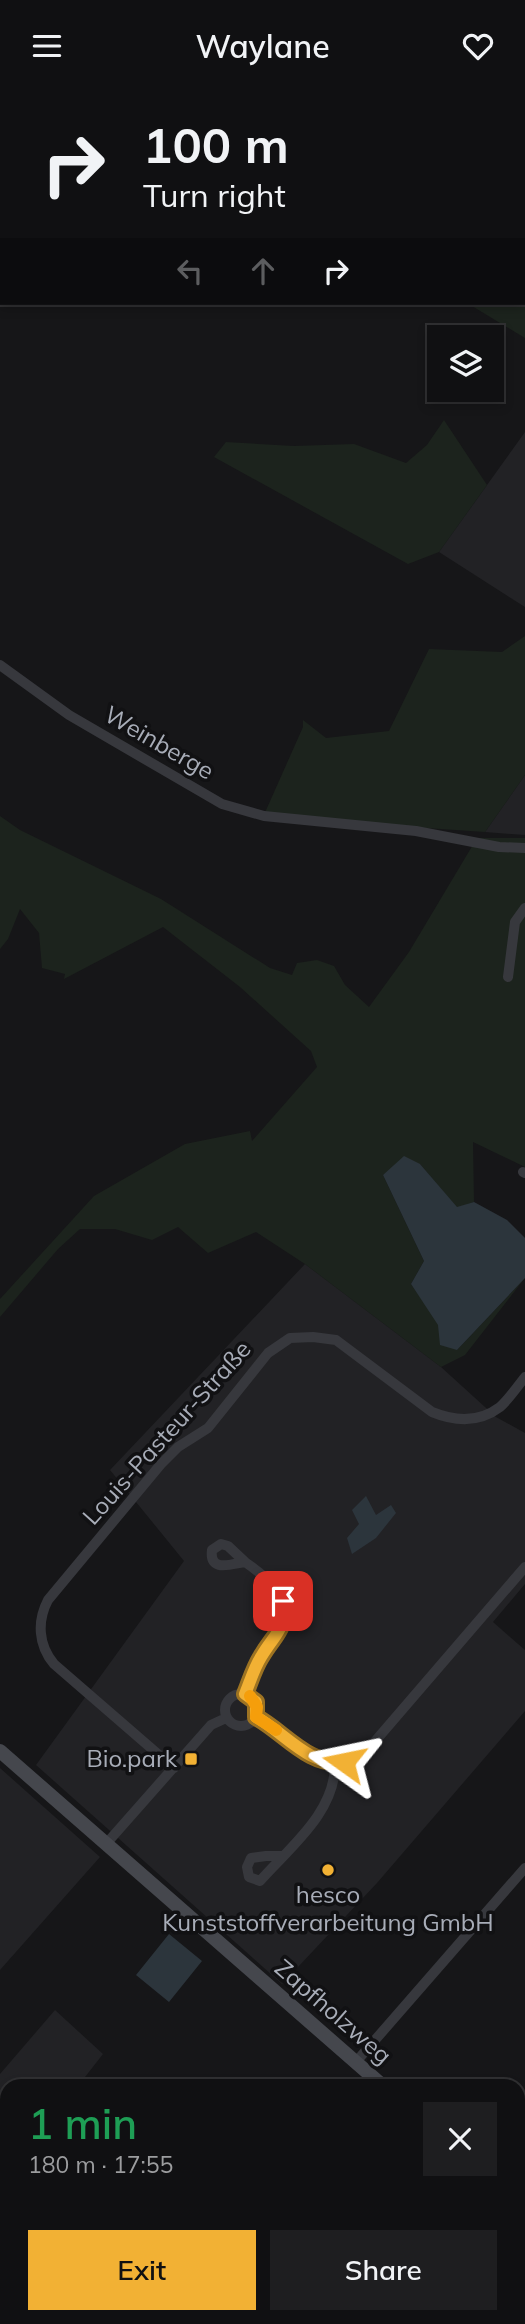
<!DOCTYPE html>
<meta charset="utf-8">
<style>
body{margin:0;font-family:Mulish,sans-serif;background:#1e1e20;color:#f1f3f6;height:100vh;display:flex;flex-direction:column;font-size:26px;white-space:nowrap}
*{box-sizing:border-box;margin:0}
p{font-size:23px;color:#9c9d9f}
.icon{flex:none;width:38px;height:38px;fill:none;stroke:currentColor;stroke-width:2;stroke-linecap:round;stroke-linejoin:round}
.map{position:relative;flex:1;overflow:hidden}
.sheet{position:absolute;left:0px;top:1988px;width:525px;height:245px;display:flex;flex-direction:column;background:#101012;border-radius:21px 21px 0 0;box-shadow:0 4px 10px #0003,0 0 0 2px #303032}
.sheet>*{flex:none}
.banner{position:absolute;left:0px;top:0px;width:525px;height:214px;box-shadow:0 4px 10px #0003,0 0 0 2px #303032;background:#101012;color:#f1f3f6;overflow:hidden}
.tools{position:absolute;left:427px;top:234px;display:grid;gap:14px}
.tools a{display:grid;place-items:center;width:77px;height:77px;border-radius:0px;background:#101012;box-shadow:0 4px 10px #0003,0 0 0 2px #303032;font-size:35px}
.pin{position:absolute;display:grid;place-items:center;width:60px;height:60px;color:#fff;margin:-30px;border-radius:14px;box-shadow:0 4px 10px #0006}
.me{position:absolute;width:77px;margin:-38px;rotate:282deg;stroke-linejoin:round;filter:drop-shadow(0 0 5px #0008)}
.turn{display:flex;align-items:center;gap:24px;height:147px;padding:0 28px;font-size:32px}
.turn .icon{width:91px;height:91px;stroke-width:2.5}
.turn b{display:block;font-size:49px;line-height:60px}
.lanes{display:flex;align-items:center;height:66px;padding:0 28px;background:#0003;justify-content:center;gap:35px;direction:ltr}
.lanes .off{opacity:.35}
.round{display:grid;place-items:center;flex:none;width:74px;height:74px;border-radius:0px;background:#1e1e20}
.head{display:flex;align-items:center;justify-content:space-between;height:119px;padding:0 28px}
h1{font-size:42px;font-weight:600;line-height:52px;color:#1e9e55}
.button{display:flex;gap:14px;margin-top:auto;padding:14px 28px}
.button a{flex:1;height:80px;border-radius:0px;background:#f2b134;color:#111;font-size:28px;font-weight:600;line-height:80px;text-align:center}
.button a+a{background:#1e1e20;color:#f1f3f6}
header{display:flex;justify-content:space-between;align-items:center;height:91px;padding:0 28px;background:#101012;font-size:32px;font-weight:600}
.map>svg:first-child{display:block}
.built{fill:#222225}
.green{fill:#1c231d}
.water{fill:#2c353c}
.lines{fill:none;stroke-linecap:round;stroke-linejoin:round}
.street{stroke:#37383d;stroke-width:10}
.secondary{stroke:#45474d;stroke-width:14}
.route-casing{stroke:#9d7322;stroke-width:18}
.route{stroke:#f2b134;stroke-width:12}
.slow{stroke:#f59e0b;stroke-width:12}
.poi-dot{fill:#f2b134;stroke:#111113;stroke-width:2.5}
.labels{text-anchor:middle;stroke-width:7;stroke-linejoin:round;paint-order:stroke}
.street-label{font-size:24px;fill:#a8adb8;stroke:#111113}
.poi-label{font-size:24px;fill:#a8adb8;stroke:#111113;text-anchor:end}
</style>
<header><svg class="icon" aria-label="menu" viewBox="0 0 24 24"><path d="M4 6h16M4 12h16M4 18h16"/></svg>Waylane<svg class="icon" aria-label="heart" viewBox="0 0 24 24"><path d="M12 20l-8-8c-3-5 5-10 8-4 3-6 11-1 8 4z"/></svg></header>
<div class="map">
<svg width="525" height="2233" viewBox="0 0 525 2233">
<rect width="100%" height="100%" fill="#161618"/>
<path class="built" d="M525,341V516L439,461Z
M525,684V744L485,741Z
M305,1173L441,1276L496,1326L525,1342V1493L493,1531L525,1559V1620L377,1792L282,1893L36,1674L184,1470L110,1379Z
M0,1677L100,1766L0,1879Z
M55,1919L103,1963L78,1995H7V2088L0,2097V1983Z
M0,2146L7,2152V2226H87L94,2233H0Z"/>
<path class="green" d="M525,36V247L467,212H523V38Z
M444,329L487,394L439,461L408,473L214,366L226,351L294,355L354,353L406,372L427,354Z
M525,545V684L485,741L263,726L303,636V629L326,647L389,640L429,558L502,561Z
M0,725L20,739L161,808L270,877L292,884L297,872L317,869L334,875L345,894L369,916L409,861L477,747H525V1076L473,1051L474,1111L457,1117L420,1073L383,1084L424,1170L411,1193L457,1259L525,1187L465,1264L441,1276L305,1173L256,1141L208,1162L178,1136L152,1149L115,1138H80L58,1158L0,1226V1208L94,1105L185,1053L250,1040L252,1050L317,976L311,960L240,896L163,836L64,888L65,883L42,877L39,842L20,818L8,848L0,858Z"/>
<path class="water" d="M404,1065L420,1073L457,1116L474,1111L507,1129L525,1147V1187L457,1259L440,1254L438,1234L411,1193L424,1170L383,1084Z
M366,1405L376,1424L391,1414L396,1422L376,1447L352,1463L347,1447L359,1433L352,1419Z
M169,1843L202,1870L169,1911L136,1884Z"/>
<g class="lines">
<path class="street" d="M0,574L69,624L222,713L264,725L416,740L499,756L525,757
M508,886L515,831L525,817
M523,1081L525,1082
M221,1453L228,1455L245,1471C231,1473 209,1482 212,1459Z
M225 1619a16 16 0 1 1 32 0a16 16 0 1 1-32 0Z
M245,1603C250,1591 254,1579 260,1568C265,1558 274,1550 279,1541C296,1509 268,1487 245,1471
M256,1626C301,1650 317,1695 371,1655L525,1476
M174,1677L54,1573C38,1554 37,1530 48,1509L161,1373L178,1356L208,1337L268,1262L290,1247L313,1246L336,1249L432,1321C454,1330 479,1332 500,1316C509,1308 517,1296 525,1286
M106,1753L211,1634L226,1627
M282,1765H266L251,1767L247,1776L249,1786L260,1790C290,1756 336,1721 335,1672
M355,1972L525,1777"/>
<path class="secondary" d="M0,1660L383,1995
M518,2110L525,2115"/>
</g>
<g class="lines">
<g class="route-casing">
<path id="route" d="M283,1510C286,1540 275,1542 261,1566C254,1577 250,1591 245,1603L256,1611V1626C284,1641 309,1676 344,1671"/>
</g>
<use href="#route" class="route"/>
<path class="slow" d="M250,1605L257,1616L256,1626L276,1639"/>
</g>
<g class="poi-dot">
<rect x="184" y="1661" width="14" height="14" rx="3.5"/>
<circle cx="328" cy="1779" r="7"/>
</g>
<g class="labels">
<g class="street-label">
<text transform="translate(159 652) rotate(30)" y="8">Weinberge</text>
<text transform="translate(167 1342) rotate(-48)" y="8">Louis-Pasteur-Straße</text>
<text transform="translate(333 1921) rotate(41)" y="8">Zapfholzweg</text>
</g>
<g class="poi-label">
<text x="177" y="1676">Bio.park</text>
<text x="328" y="1812" text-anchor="middle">hesco<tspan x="328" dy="28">Kunststoffverarbeitung GmbH</tspan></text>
</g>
</g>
</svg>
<div class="tools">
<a><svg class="icon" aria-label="layers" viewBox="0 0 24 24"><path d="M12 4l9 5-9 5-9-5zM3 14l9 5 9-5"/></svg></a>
</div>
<div class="pin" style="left:283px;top:1510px;background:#d93025"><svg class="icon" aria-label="arrive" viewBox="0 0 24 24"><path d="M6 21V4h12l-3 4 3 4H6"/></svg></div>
<svg class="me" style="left:344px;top:1671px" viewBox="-20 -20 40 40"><path d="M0-17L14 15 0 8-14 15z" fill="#f2b134" stroke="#fff" stroke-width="4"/></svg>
<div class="banner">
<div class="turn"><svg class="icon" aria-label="right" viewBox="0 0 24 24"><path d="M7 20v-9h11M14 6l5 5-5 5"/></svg><div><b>100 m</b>Turn right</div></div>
<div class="lanes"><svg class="icon off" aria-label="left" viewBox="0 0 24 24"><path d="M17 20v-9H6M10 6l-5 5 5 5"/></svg><svg class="icon off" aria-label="ahead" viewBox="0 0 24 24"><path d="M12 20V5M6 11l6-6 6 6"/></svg><svg class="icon" aria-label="right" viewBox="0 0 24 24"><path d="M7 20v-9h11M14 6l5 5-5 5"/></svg></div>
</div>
<section class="sheet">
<div class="head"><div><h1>1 min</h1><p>180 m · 17:55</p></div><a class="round"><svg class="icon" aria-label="close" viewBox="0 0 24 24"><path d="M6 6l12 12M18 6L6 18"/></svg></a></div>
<div class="button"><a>Exit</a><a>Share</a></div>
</section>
</div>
